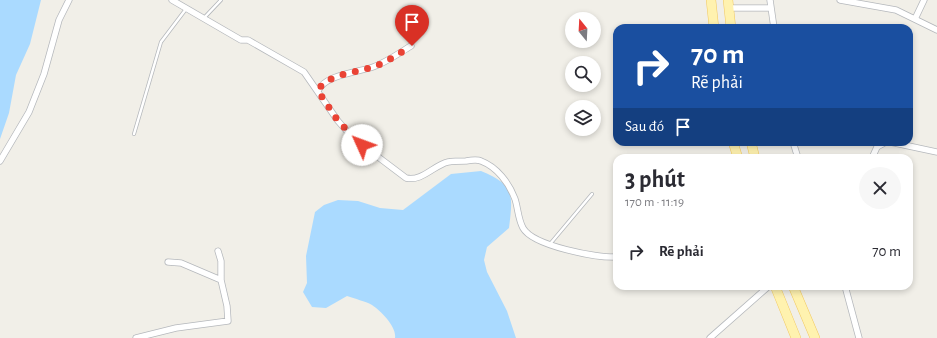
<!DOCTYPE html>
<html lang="vi">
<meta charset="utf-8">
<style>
body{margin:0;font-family:"Alegreya Sans",sans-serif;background:#f7f7f7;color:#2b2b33;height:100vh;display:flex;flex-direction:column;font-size:15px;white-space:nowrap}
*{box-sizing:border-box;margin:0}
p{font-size:13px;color:#7c7c81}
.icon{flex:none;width:22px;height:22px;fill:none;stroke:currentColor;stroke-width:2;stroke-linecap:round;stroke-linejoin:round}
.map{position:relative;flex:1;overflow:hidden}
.panel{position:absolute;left:613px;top:154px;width:300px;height:136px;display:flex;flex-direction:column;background:#fff;border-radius:12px;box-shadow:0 2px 6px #0003}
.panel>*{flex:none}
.top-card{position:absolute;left:613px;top:24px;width:300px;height:122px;border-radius:12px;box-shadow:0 2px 6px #0003;background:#1a4fa0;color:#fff;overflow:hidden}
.needle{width:26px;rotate:342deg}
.fabs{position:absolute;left:565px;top:12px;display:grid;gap:8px}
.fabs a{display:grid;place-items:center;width:36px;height:36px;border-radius:50%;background:#fff;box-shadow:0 2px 6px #0003;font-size:20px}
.pin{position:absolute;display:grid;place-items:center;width:34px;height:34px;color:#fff;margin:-41px -17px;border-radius:50% 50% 50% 0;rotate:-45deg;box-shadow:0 0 4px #0007}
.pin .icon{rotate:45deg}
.me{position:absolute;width:44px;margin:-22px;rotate:313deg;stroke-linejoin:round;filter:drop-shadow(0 0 3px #0008)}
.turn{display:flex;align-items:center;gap:14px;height:84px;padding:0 12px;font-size:18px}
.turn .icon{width:52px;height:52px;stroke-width:2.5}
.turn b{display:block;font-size:28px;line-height:34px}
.then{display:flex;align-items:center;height:38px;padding:0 12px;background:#0003;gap:8px;font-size:15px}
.round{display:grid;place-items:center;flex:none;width:42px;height:42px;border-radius:21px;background:#f7f7f7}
.head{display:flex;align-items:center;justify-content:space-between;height:68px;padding:0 12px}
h1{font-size:24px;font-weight:600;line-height:30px}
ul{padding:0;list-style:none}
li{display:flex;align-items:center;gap:12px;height:60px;padding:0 12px}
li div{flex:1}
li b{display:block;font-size:15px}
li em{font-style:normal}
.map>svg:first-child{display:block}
.water{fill:#aadaff}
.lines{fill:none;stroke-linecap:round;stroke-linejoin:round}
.service-casing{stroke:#b5b8bc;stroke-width:4}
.minor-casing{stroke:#b5b8bc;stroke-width:7}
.primary-casing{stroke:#f2c960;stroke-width:10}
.service{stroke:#fff;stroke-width:2.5}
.minor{stroke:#fff;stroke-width:5.5}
.primary{stroke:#fff2af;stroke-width:9}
.route{stroke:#ea4335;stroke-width:7;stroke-dasharray:0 12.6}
</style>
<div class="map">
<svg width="937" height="338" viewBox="0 0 937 338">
<rect width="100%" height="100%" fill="#f1efe8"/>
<path class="water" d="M0,0H41L30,44L16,75L9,113L0,139Z
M481,171C515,185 513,195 509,228L487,247L484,260L487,272L507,311L516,338H395C397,327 381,311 372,305C365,301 355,299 347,296L326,308L312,307L303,292L307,283L306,256L315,212L324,205L338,200L358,201L380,208L403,210L451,174Z"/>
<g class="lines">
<g class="service-casing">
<path id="service" d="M203,19L221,0
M134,134L161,42L186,9
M550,244L592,194"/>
</g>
<g class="minor-casing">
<path id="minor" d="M172,0L241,40H248L304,72L338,121L353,138L406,178C422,182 434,165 448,162C454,161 460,161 466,161C471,160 477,159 481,161C497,167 509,183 515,199C518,208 518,219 523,228C533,246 597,258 617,257
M770,0L774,28
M840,0L896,10L937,30
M729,8H771
M915,19L924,0
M318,91C324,75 358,72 373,67C387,62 399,53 411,46
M793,142L798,158
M890,142L937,152
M872,158L877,147L886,142
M0,161L29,112L44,74L59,20L69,0
M218,251L221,261V280
M845,286L859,338
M136,338L176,328L228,321L227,306L221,280L181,263L168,262
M710,338L769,286"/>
</g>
<g class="primary-casing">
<path id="primary" d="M711,0L714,28
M728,0L731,28
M733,142L738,158
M751,142L755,158
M775,286L796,338
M793,286L815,338"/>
</g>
<use href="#service" class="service"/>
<use href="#minor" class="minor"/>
<use href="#primary" class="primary"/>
</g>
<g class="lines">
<path class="route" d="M362,145L338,121L318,91C324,75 358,72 373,67C387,62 399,53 412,46"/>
</g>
</svg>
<div class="fabs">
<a><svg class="needle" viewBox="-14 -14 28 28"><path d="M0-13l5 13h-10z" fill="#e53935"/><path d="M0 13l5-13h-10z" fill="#7c7c81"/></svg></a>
<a><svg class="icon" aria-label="search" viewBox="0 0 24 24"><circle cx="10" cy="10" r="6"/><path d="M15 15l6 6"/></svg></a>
<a><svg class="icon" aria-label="layers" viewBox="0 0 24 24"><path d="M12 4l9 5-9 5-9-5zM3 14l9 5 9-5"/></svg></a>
</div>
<div class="pin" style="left:412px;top:46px;background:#d93025"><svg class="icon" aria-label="arrive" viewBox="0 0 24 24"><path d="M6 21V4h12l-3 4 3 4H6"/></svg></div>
<svg class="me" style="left:362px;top:145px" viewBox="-20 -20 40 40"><circle r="19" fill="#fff"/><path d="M0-13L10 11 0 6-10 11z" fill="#ea4335"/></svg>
<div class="top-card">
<div class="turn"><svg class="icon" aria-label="right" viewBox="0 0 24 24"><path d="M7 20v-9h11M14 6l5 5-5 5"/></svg><div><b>70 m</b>Rẽ phải</div></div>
<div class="then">Sau đó<svg class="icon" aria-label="arrive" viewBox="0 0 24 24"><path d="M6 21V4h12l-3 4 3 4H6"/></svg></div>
</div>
<section class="panel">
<div class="head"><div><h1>3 phút</h1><p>170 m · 11:19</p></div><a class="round"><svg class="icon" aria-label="close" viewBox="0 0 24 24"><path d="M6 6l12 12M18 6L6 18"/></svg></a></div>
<ul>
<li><svg class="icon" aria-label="right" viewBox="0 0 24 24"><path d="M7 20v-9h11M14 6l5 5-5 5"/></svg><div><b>Rẽ phải</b></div><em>70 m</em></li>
</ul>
</section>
</div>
